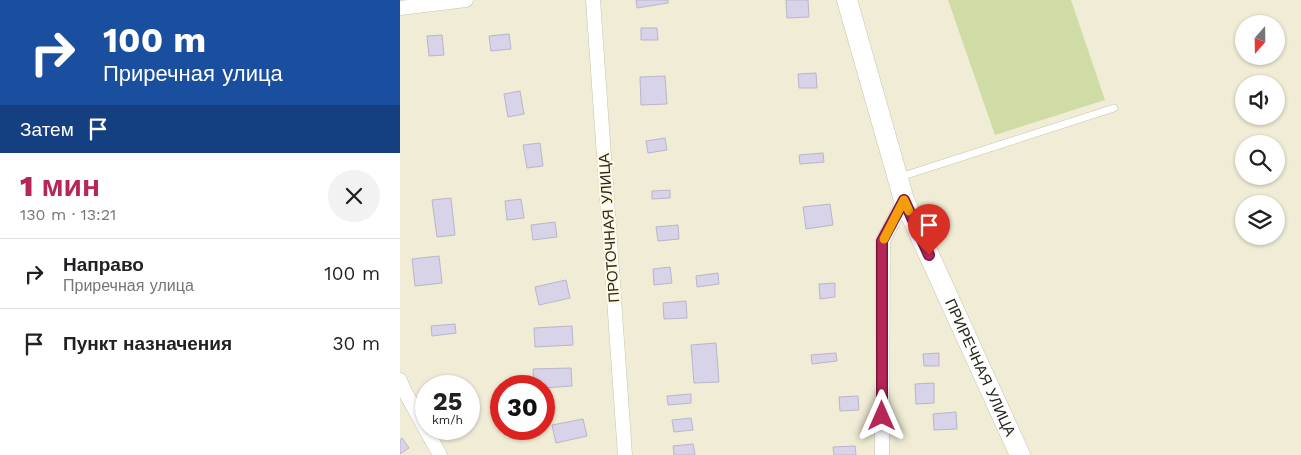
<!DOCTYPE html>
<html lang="ru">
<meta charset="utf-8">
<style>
body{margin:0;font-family:"Work Sans",sans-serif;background:#f2f2f2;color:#202124;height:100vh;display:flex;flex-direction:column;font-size:19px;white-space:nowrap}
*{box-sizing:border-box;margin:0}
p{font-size:16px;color:#757577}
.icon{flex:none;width:28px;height:28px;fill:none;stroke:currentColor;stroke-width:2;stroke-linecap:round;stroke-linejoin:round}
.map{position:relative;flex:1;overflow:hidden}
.side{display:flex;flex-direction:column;background:#fff;width:400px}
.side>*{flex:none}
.top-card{background:#1a4fa0;color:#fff;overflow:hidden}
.needle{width:32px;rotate:200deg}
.tools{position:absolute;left:835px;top:15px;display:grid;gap:10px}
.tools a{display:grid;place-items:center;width:50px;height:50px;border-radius:50%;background:#fff;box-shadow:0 1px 4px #0004;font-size:25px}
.speed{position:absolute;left:15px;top:375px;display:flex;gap:10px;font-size:25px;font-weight:700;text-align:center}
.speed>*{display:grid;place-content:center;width:65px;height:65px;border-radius:50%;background:#fff;box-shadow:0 1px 4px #0004;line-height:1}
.speed small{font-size:12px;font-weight:400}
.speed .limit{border:8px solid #d22;background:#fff;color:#111}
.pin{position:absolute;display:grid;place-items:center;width:42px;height:42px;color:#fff;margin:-51px -21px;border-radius:50% 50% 50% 0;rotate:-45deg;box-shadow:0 0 5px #0007}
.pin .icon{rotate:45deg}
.me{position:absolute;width:55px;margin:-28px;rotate:0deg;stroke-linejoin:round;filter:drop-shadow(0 0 4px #0008)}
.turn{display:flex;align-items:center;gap:18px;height:105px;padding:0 20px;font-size:22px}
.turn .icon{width:65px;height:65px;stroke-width:2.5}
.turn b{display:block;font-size:35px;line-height:42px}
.then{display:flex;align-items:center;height:48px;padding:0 20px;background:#0003;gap:10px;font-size:19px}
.round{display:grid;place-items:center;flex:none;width:52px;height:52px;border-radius:26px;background:#f2f2f2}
.summary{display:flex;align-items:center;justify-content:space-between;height:85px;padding:0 20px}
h1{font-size:30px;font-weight:800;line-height:38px;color:#b62758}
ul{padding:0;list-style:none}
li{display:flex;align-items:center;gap:15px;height:70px;padding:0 20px;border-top:1px solid #e0e0e0}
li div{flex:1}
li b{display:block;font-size:19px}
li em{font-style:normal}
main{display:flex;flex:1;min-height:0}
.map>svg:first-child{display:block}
.green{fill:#d0dca5}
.building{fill:#d8d3e9;stroke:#bab5ca}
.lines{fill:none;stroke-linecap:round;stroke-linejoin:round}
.lane-casing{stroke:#c8c4ae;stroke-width:8}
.street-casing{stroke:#c8c4ae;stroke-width:15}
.secondary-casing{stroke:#c8c4ae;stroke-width:21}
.lane{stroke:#fff;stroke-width:7}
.street{stroke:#fff;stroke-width:14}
.secondary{stroke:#fff;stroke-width:20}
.route-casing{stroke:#761939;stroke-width:12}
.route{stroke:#b62758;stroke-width:9}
.slow{stroke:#f59e0b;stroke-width:9}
.labels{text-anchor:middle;stroke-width:4.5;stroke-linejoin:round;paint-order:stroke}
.street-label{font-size:15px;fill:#28261e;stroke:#fef9e2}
</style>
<main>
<section class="side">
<div class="top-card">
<div class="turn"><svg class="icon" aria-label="right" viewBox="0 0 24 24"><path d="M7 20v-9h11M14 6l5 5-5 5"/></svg><div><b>100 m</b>Приречная улица</div></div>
<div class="then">Затем<svg class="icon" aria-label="arrive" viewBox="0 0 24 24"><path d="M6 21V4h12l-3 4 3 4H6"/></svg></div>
</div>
<div class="summary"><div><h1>1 мин</h1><p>130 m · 13:21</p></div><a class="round"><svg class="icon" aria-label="close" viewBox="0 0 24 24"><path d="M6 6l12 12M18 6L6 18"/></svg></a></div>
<ul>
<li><svg class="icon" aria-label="right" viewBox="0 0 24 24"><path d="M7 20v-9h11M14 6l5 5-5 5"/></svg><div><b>Направо</b><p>Приречная улица</p></div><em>100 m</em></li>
<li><svg class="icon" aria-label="arrive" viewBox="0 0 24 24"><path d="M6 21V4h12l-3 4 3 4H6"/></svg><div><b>Пункт назначения</b></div><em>30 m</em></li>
</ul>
</section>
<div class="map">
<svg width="901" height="455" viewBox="0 0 901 455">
<rect width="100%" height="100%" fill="#f0ecd5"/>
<path class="green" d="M548,0H671L705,100L595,135Z"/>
<path class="building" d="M236,0H268V3L237,8Z
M386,0H408L409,17L387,18Z
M241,28H257L258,40H241Z
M109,34L111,49L91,51L89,36Z
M42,35L44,55L29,56L27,36Z
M416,73L417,88H399L398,74Z
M265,76L267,104L241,105L240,77Z
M120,91L124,114L108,117L104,94Z
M265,138L267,150L248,153L246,141Z
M140,143L143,166L127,168L123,145Z
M423,153L424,162L400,164L399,155Z
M270,190V198L252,199V191Z
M51,198L55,235L37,237L32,200Z
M121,199L124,218L107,220L105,201Z
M430,204L433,225L406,229L403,207Z
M155,222L157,237L133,240L131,225Z
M278,225L279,239L258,241L256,227Z
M39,256L42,283L15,286L12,259Z
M270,267L272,283L254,285L253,269Z
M318,273L319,284L297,287L296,276Z
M166,280L170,298L139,305L135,287Z
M435,283V297L420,299L419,284Z
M286,301L287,318L264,319L263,303Z
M55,324L56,333L32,336L31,326Z
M172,326L173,345L135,347L134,328Z
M316,343L319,382L294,383L291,345Z
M436,353L437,361L412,364L411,355Z
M539,353V366H524L523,354Z
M171,368L172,386L144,388V386H134L133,369Z
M534,383V403L516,404L515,384Z
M291,394V403L268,405L267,396Z
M458,396L459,410L440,411L439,397Z
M556,412L557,429L534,430L533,414Z
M291,418L293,430L274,432L272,420Z
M183,419L187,436L156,443L152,425Z
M2,438L9,448L0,454V440Z
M293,444L295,455H274L273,446Z
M455,446L456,455H434L433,447Z"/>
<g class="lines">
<g class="lane-casing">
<path id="lane" d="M500,177L714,108"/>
</g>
<g class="street-casing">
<path id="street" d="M193,0L225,455
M0,8L66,0
M0,380L4,390L40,455
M482,455L483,241L504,200"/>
</g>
<g class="secondary-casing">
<g id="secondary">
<path id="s1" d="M447,0L504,200L620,455"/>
</g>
</g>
<use href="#lane" class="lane"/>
<use href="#street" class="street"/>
<use href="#secondary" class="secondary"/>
</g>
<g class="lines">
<g class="route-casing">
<path id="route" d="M482,416V241L504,200L529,255"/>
</g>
<use href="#route" class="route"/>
<path class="slow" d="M484,239L504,200L509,211"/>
</g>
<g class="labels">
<g class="street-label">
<text transform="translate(209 228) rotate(-94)" y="5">ПРОТОЧНАЯ УЛИЦА</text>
<text dy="5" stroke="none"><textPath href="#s1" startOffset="392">ПРИРЕЧНАЯ УЛИЦА</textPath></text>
</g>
</g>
</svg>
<div class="tools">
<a><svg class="needle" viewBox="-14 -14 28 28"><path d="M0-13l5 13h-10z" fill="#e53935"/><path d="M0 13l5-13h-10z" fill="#757577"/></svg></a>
<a><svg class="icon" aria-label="sound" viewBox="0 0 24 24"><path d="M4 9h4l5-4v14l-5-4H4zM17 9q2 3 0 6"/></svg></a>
<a><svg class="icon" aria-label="search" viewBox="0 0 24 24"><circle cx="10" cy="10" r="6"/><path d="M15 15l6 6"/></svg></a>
<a><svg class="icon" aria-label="layers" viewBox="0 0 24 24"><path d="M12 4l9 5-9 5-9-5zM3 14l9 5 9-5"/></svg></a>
</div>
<div class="speed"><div>25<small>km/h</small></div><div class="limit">30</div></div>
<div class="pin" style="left:529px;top:255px;background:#d93025"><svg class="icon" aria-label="arrive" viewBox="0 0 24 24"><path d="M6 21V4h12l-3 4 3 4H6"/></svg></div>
<svg class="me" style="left:482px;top:416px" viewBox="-20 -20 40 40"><path d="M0-17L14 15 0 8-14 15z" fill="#b62758" stroke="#fff" stroke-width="4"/></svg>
</div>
</main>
